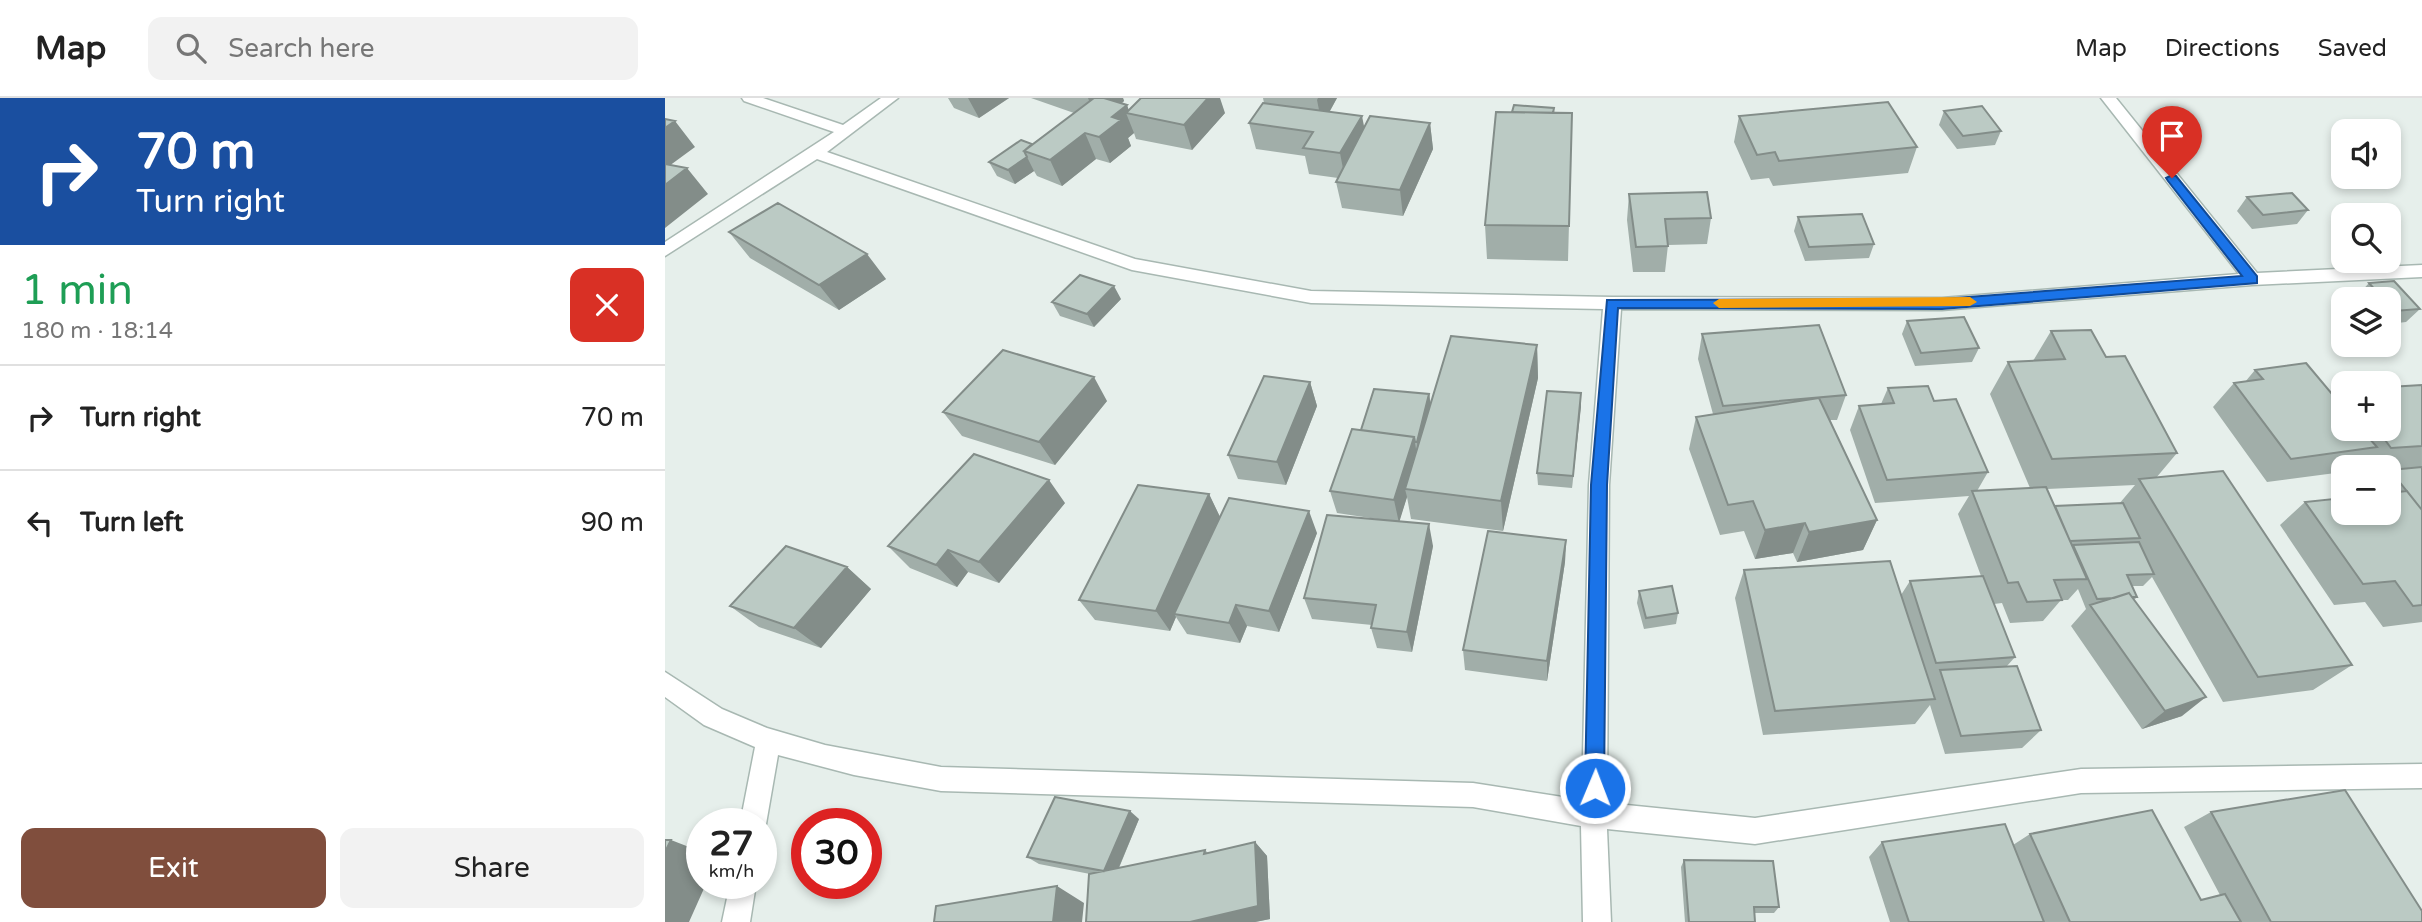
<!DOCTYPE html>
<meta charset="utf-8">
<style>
body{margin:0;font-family:"Varela Round",sans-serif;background:#f2f2f2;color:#222;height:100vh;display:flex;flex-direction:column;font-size:26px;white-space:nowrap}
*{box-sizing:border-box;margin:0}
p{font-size:23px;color:#767676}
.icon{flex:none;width:38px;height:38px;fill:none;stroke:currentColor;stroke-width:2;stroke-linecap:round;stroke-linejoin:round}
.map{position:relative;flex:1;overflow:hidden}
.side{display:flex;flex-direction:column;background:#fff;width:665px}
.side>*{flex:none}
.guide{background:#1a4fa0;color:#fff;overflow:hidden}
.tools{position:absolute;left:1666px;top:21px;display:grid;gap:14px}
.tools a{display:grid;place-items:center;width:70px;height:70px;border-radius:14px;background:#fff;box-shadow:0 4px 10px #0003;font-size:35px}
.speed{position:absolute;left:21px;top:710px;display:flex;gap:14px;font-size:35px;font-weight:700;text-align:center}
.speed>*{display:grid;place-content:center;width:91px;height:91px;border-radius:50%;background:#fff;box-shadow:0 4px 10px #0003;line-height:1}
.speed small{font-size:18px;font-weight:400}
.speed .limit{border:10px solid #d22;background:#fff;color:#111}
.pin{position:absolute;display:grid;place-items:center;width:60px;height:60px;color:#fff;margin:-72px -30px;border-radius:50% 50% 50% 0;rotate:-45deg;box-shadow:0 0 7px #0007}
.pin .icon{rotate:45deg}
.me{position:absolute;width:77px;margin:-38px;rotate:1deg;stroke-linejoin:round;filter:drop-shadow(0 0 5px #0008)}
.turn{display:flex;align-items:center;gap:24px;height:147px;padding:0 21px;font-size:32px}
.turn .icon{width:91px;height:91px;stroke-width:2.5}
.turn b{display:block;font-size:49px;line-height:60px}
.round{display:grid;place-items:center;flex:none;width:74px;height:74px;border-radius:14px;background:#f2f2f2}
.head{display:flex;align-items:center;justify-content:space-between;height:119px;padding:0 21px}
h1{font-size:42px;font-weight:600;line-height:52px;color:#1e9e55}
.primary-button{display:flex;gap:14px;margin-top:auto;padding:14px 21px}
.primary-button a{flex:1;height:80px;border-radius:14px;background:#804e3d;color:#fff;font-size:28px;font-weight:600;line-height:80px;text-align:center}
.primary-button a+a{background:#f2f2f2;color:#222}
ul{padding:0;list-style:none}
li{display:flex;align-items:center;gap:21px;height:105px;padding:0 21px;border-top:2px solid #e0e0e0}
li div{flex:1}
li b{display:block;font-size:26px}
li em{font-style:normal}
header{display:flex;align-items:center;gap:42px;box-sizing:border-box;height:98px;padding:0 35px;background:#fff;border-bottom:2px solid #e0e0e0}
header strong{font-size:33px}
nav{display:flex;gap:38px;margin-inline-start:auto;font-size:24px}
.search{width:490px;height:63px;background:#f2f2f2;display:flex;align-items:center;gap:18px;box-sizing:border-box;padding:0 24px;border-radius:14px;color:#767676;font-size:26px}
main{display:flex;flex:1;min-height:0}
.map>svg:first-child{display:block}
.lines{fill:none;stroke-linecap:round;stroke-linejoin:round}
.street-casing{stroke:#a8b8b2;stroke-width:3}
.street{fill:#fff;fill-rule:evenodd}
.wall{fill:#a1aea9;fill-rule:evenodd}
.shaded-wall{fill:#838d89}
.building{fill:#bbcac4;stroke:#838d89;stroke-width:2}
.route{fill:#1a73e8;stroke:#114b97;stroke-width:2}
.slow{fill:#f59e0b}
</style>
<header>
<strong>Map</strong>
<div class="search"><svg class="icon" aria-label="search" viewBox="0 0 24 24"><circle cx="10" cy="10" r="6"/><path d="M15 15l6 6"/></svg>Search here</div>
<nav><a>Map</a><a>Directions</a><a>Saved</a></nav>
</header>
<main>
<section class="side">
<div class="guide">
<div class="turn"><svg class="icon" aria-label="right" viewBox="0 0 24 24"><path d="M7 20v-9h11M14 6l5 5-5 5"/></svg><div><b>70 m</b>Turn right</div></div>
</div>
<div class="head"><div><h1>1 min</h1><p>180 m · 18:14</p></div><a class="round" style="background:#d93025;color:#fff"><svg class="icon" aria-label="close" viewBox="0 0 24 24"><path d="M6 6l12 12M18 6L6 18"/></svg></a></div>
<ul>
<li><svg class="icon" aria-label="right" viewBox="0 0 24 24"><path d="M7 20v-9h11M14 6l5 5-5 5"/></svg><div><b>Turn right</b></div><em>70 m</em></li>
<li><svg class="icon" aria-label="left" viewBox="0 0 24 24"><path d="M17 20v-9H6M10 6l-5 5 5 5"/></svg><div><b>Turn left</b></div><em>90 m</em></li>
</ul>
<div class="primary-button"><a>Exit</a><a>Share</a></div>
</section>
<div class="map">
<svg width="1757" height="824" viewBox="0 0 1757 824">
<rect width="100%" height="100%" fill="#e6efeb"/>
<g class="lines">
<g class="street-casing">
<path id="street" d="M77,0H98L178,27L216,0H233L162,54L470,161L646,193L947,199L1277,200L1574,176L1436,0H1451L1592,175L1757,167V179L1587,187L1277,212L956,211L944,387L942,705L1090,720L1416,671L1757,666V690L1416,695L1090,746L942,731L946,824H918L916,728L808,709L276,693L189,677L113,657L101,726L96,735V726H75L90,649L39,627L0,599V574L57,611L102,630L160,647L276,669L808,685L917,702L924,387L938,211L646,205L467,172L152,61L0,158V144L169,34L79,3Z
M65,786H91L85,824H57Z"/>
</g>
<use href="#street" class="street"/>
</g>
<path class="wall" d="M283,0H344L314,20L289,10Z
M366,0H458L459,3L456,6L462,7L464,13L560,15L527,52L471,41L469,35L463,40L466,48L445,65L431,61L397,88L372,78L369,73L350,86L332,78L324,64L367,46L409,15Z
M598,0H672L665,13L699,29L765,25L768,51L738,118L677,110L671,84L673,80L644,76L640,58L591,51L584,25L599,5Z
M1279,13L1336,33L1330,47L1292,51L1274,27Z
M889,15H907L903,163L822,161L820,127Z
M1074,18L1252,49L1243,75L1108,88L1104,80L1086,82L1069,44Z
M964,96L1046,120L1042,146L1003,147L1000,174H968L962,122Z
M1582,99L1643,112L1632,126L1587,131L1572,113Z
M1133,119L1209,146L1204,160L1140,163L1129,133Z
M64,134L221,181L174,212L85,160Z
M1704,185L1755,211L1741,224L1724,226V201H1693L1691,199Z
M456,201L429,229L395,218L387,204Z
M1242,223L1314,250L1307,264L1250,268L1237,236Z
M1386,233L1441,259L1512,355L1491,380L1687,567L1648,592L1558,604L1487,479L1478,488H1467L1472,499L1469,502L1517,618L1477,631L1406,528L1421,511L1413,491L1403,502H1396L1378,523L1345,525L1337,505L1329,506L1350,559L1342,568L1376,632L1357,650L1280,656L1265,607L1250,626L1098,637L1070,500L1079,472L1236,497L1245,483L1316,478L1293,416L1304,398L1210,405L1185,332L1194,308L1216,306L1223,290L1269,303L1323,374L1312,393L1365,390L1325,296L1343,264L1368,263ZM1470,387L1454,406L1390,408L1382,391Z
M1037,236L1181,297L1172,322H1165L1212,422L1198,452L1132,464L1128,455L1090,461L1079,433L1055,437L1024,351L1031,319L1048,316L1033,261Z
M872,247L873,280L838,433L746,421L742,399L734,423L768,448L747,554L712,550L706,530L707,527L647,521L639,500L712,421L672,415L665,393L696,332L764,296L766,306Z
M1590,272L1672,302L1678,296V331H1724L1757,287V524L1718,529L1700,504L1669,507L1615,427L1640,404L1724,415V373L1725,372L1747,370L1724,372V369H1697L1694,365L1690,369H1678V374L1602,384L1548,309L1569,285L1580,284Z
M645,284L652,308L621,387L573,381L563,357Z
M916,295L907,390L873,387L872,375Z
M442,303L390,367L297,338L278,314Z
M544,396L555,419L652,435L614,534L582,528L575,545L522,536L511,519L505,533L430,522L414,502Z
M400,405L334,485L303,474L292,489L245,470L223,448Z
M901,442L900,464L882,583L800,572L798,552Z
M182,469L206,491L156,550L94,529L65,508Z
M974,493L1013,515L1011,526L979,531L972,505Z
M1546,714L1757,824H1225L1204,759L1217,744L1348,747L1365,736L1536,802L1555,797L1519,729Z
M474,721L454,770L540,752L543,755L590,744L602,758L605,821L590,824H421L425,776L374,766L362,759Z
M1019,762L1114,809L1109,815H1090V824H1020L1016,769Z"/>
<path class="shaded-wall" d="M303,0H344L314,20Z
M423,0H458L459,3L433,24Z
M543,0H555L560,15L527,52L519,27Z
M653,0H672L657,27L652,2Z
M462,7L465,16L461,15L469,35L463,40L466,48L445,65L434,39L447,19Z
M697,18L702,43L680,81L675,55Z
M10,23L30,49L0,71V30Z
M765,25L768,51L738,118L735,92Z
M420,35L431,61L397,88L385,62Z
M362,59L369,73L350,86L343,72Z
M22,70L43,96L0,130V87Z
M202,156L221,181L174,212L154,187Z
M449,188L456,201L429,229L422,216Z
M872,247L873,280L838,433L836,403Z
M429,279L442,303L390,367L374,344Z
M645,284L652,308L621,387L612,364Z
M916,295V309L907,390L908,378Z
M764,296L766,309L754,357L752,344Z
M749,339L753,363L740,391L742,399L734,425L729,402Z
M384,382L400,405L334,485L314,464Z
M544,396L555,419L509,516L511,519L505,533L491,513Z
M644,413L652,435L614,534L604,513Z
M1212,422L1198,452L1132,464L1144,434Z
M1140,425L1128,455L1090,461L1100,432Z
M764,426L768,448L747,554L742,534Z
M901,442L900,464L882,583V563Z
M283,452L303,474L292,489L271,467Z
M182,469L206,491L156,550L129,530Z
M571,507L582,528L575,545L564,525Z
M1541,599L1517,618L1477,631L1500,613Z
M465,713L474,721L449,781L439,773Z
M6,742L37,754V786H41L24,824H0V754Z
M590,744L602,758L605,821L590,824H525Z
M392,788L419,805L417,824H388Z"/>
<path class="building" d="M429,0H439L462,7L447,19L456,22L434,39L420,35L385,62L359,53Z
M476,0H543L519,27L461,15Z
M1223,4L1252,49L1114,63L1110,54L1092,57L1074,18Z
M598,5L697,18L675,55L638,50L648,34L584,25Z
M849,7L889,10L888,15L847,14Z
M1317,8L1336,33L1298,38L1279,13Z
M831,14L907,15L904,128L820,127Z
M705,18L765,25L735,92L671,84Z
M0,21L10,23L0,30Z
M356,42L367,46L359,53L362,59L343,72L324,64Z
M0,66L22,70L0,87Z
M1042,94L1046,120L1000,121L1003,148L971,149L964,96Z
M1627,95L1643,112L1598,117L1582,99Z
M113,105L202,156L154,187L64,134Z
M1197,116L1209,146L1144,149L1133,119Z
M415,177L449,188L422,216L387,204Z
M1729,183L1755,211L1729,213L1724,208V201H1718L1704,185Z
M1299,219L1314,250L1256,255L1242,223Z
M1154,227L1181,297L1058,308L1037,236Z
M1426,232L1441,259L1460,258L1512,355L1387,361L1343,264L1400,261L1386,233Z
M786,238L872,247L836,403L740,391Z
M338,252L429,279L374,344L278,314Z
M1641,265L1678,309V331H1696L1712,349L1626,361L1569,285L1598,281L1590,272Z
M599,278L645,284L612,364L563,357Z
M1757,287V348L1726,350L1712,331H1724V289Z
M1263,288L1269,303L1291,301L1323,374L1222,382L1194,308L1229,305L1223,290Z
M709,291L764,296L752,344H750L749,339L696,332Z
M882,293L916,295L908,378L872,375Z
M1154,300L1212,422L1144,434L1140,425L1100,432L1088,403L1063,407L1031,319Z
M687,331L749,339L729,402L665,393Z
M309,356L384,382L314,464L283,452L271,467L223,448Z
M1757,369V412L1725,372Z
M1558,373L1687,567L1593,579L1474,381Z
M473,387L544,396L491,513L414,502Z
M1381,389L1422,481L1389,482L1397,502L1362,504L1353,484L1343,485L1307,393Z
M1742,393L1757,412V507L1748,508L1730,483L1698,486L1640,404L1678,400V415H1724V395Z
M564,400L644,413L604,513L571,507L564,525L509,516Z
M1458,405L1475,440L1405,443L1390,408Z
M662,417L764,426L742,534L706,530L711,507L639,500Z
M823,433L901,442L882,563L798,552Z
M1474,444L1489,476L1462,477L1472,499H1467L1464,495L1449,500L1432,501L1408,447Z
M121,448L182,469L129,530L65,508Z
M1225,463L1270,601L1110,613L1079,472Z
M1318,478L1350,559L1271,565L1245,483Z
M1007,488L1013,515L981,520L974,493Z
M1464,495L1541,599L1500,613L1425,507Z
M1352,568L1376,632L1296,638L1275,572Z
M1680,692L1757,813V824H1606L1546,714Z
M390,699L465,713L439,773L362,759Z
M1487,712L1536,802L1560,796L1576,824H1405L1365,736Z
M1340,726L1379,824H1244L1217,744Z
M0,742H6L0,754Z
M590,744L593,808L525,824H421L424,776L540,752L539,756Z
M1019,762L1108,763L1114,809H1089L1090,824H1024Z
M392,788L388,824H269L271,808Z"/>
<path class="route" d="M1507,77L1511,78L1592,178V185L1277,211L953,210L942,387L939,690L937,696L930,699L923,696L920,690L926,387L942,202L1277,201L1577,178L1503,83L1501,80Z"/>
<path class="slow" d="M1305,199L1312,204L1305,208L1054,210L1048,205L1054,201Z"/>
</svg>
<div class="tools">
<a><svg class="icon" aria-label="sound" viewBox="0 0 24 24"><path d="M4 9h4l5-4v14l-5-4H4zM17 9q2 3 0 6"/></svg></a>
<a><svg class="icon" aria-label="search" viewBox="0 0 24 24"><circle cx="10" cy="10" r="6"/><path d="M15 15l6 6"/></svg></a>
<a><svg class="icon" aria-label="layers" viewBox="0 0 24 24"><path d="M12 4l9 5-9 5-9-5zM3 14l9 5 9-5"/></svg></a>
<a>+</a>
<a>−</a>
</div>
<div class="speed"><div>27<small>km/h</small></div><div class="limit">30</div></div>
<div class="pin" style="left:1507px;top:80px;background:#d93025"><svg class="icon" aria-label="arrive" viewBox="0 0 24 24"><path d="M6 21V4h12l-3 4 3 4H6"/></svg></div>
<svg class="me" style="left:930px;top:690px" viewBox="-20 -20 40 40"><circle r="17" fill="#1a73e8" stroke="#fff" stroke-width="3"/><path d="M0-11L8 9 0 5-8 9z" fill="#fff"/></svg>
</div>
</main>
